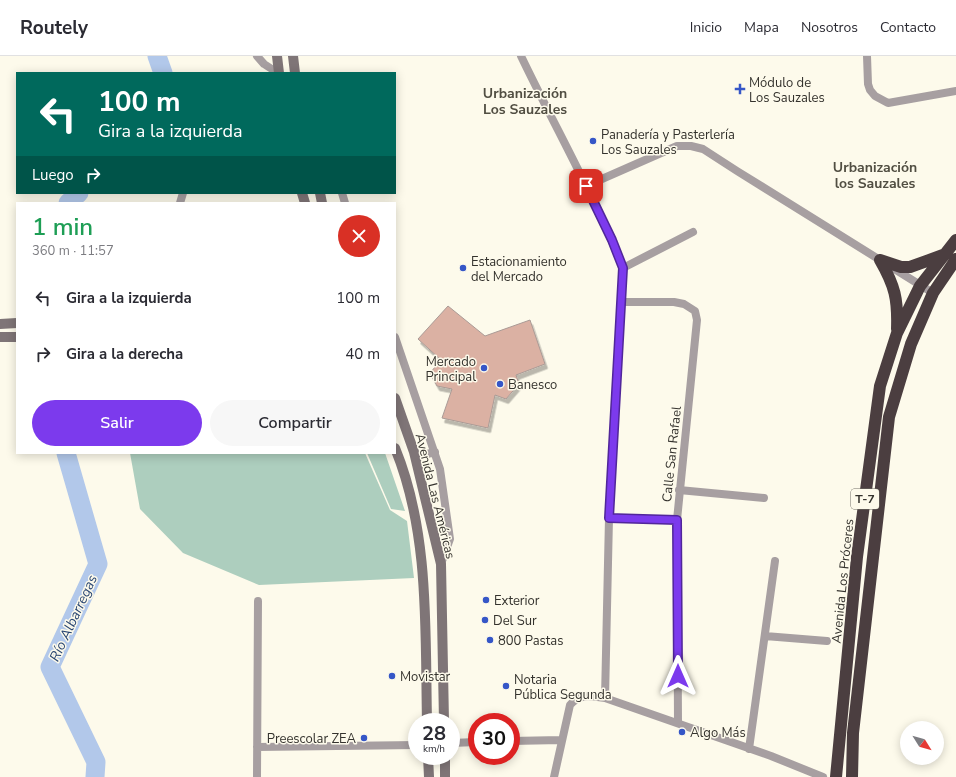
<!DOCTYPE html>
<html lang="es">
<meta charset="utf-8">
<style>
body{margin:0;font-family:"Nunito Sans",sans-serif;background:#f7f7f7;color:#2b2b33;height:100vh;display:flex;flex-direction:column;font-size:15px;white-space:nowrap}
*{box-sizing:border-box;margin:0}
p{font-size:13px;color:#7c7c81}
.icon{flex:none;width:22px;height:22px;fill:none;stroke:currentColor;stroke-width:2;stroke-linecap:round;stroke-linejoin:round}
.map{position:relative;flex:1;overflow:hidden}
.drawer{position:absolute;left:16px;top:146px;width:380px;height:252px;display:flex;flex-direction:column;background:#fff;border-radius:0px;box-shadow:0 2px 10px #0003}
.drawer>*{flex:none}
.banner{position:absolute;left:16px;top:16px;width:380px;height:122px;border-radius:0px;box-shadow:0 2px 10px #0003;background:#00695c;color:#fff;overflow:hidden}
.needle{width:26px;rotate:127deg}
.controls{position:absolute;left:900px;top:665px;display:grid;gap:8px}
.controls a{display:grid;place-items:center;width:44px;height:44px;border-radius:50%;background:#fff;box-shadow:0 2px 10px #0003;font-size:20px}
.speed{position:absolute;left:408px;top:657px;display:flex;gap:8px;font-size:20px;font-weight:700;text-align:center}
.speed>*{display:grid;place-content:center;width:52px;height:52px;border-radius:50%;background:#fff;box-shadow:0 2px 10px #0003;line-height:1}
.speed small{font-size:10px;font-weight:400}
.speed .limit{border:6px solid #d22;background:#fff;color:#111}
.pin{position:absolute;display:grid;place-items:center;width:34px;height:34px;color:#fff;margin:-17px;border-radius:8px;box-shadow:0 2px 6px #0006}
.me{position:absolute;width:44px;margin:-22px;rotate:0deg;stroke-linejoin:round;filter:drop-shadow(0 0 3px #0008)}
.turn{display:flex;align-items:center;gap:14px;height:84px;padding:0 16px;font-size:18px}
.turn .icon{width:52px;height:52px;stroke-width:2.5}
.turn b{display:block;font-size:28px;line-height:34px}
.then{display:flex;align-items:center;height:38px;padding:0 16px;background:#0003;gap:8px;font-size:15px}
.round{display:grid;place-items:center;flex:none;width:42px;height:42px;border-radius:21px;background:#f7f7f7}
.summary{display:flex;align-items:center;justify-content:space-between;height:68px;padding:0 16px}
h1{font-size:24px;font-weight:600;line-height:30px;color:#1e9e55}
.primary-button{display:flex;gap:8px;margin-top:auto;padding:8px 16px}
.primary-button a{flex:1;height:46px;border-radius:24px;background:#7c3aed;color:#fff;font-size:16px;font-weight:600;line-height:46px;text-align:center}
.primary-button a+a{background:#f7f7f7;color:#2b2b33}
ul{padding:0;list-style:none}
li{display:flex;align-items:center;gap:12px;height:56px;padding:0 16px}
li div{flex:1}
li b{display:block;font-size:15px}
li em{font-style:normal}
header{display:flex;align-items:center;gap:24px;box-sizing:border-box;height:56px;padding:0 20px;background:#fff;border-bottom:1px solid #e1e1e2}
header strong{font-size:19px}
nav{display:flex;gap:22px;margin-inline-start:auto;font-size:14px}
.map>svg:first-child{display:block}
.green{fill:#adcebe}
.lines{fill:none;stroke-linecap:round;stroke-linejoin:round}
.river{stroke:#b2c8ea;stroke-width:19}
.building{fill:#dbb1a3;stroke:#aa9b96;filter:url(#shadow)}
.street{stroke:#a79fa1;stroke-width:8}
.secondary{stroke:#7f7577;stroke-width:10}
.highway{stroke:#4b3e40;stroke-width:12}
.route-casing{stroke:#51269a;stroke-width:10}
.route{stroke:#7c3aed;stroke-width:7}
.poi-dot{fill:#3556c7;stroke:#fdfaeb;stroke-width:1.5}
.labels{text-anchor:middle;stroke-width:3;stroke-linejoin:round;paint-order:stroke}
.shield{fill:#fdfaeb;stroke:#706e66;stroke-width:1}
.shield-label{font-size:12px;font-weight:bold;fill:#34322d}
.poi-label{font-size:13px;fill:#34322d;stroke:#fdfaeb;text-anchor:start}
.street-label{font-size:13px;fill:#34322d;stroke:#fdfaeb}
.neighbourhood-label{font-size:14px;font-weight:bold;fill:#514e42;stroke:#fdfaeb}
.water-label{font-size:14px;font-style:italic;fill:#294673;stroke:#fdfaeb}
</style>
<header>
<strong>Routely</strong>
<nav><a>Inicio</a><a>Mapa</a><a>Nosotros</a><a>Contacto</a></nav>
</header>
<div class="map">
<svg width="956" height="721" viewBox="0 0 956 721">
<defs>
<filter id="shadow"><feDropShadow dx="2.5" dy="4.5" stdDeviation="0" flood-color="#0004"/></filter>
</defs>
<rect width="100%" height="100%" fill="#fdfaeb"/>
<path class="green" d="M130,397H365L390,454L407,465L414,522L259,529L183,497L140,453Z
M367,397H385L405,455L391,453Z"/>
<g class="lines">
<path class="river" d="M157,0L163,17
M68,147L79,137
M66,397L98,508L50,611L96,706L95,721"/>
</g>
<path class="building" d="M448,250L485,280L530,264L545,308L516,319L519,328L506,343L495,339L488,372L442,362L452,333L437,330L430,317L441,304L418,283Z"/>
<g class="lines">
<path class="street" d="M257,0L264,8L278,17
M521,0C555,71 594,139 623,212L609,462L605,642
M867,0L868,28L870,34L875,40L888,47L956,35
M586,130L677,90H691L703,93L737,115L933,237
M342,137L345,147
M180,147L183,137
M623,212L693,176
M622,246H674L684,248L695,255L697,264L677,464L678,667
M395,281L440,413L450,483L441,508
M415,401L435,396
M679,434L764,442
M609,462L677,464
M765,580L827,585
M511,685L561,684
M451,687L477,686
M257,691L417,689
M749,693L775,505
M257,721L258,545
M554,721L570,649C580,637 591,640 605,642L771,700L823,721"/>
<path class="secondary" d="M277,0L279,17
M293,0L295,17
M302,137L305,147
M320,137L322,147
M0,268L17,267
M0,281H17
M395,342L414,396L441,508L444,666
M395,392C430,477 425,575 427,666
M428,700L429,721
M445,700V721"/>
<path class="highway" d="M880,204C895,230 898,243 897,273
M880,204L901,211H910L943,199
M836,721L857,501L880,330L897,277L920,230L956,184
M852,721L853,677L889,361L911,288L933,237L956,203"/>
</g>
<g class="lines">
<g class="route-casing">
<path id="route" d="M586,130L612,184L623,212L609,462L677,464L678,620"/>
</g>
<use href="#route" class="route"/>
</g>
<g class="poi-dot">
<path d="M738 27h4v4h4v4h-4v4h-4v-4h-4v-4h4z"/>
<circle cx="593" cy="85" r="4"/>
<circle cx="463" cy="212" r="4"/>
<circle cx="484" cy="312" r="4"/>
<circle cx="500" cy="328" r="4"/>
<circle cx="486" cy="544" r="4"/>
<circle cx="485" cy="564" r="4"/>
<circle cx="490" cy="584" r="4"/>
<circle cx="392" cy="620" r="4"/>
<circle cx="506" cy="630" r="4"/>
<circle cx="682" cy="676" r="4"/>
<circle cx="364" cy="682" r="4"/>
</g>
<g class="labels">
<rect class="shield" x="851" y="433" width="28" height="20" rx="3"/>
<g class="shield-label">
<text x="865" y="447">T-7</text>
</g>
<g class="poi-label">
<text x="749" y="31">Módulo de<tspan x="749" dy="15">Los Sauzales</tspan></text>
<text x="601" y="83">Panadería y Pasterlería<tspan x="601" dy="15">Los Sauzales</tspan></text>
<text x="471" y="210">Estacionamiento<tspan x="471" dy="15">del Mercado</tspan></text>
<text x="476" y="310" text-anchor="end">Mercado<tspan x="476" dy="15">Principal</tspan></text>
<text x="508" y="333">Banesco</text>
<text x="494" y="549">Exterior</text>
<text x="493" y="569">Del Sur</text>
<text x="498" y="589">800 Pastas</text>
<text x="400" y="625">Movistar</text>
<text x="514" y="628">Notaria<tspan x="514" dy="15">Pública Segunda</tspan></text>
<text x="690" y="681">Algo Más</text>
<text x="356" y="687" text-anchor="end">Preescolar ZEA</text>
</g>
<g class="street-label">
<text transform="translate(671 398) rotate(-84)" y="5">Calle San Rafael</text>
<text transform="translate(436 440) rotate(76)" y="5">Avenida Las Américas</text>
<text transform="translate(842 525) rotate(-84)" y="5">Avenida Los Próceres</text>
</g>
<g class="neighbourhood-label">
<text x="525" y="42">Urbanización<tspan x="525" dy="16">Los Sauzales</tspan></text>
<text x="875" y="116">Urbanización<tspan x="875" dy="16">los Sauzales</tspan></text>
</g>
<g class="water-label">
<text transform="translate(73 562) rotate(-65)" y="5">Río Albarregas</text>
</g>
</g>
</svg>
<div class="controls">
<a><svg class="needle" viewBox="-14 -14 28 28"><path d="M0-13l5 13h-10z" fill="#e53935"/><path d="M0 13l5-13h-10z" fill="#7c7c81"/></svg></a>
</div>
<div class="speed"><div>28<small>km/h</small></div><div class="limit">30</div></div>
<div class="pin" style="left:586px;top:130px;background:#d93025"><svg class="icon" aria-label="arrive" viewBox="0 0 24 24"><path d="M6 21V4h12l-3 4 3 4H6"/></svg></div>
<svg class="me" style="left:678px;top:620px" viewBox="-20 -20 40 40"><path d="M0-17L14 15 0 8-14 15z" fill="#7c3aed" stroke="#fff" stroke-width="4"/></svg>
<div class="banner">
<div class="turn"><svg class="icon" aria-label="left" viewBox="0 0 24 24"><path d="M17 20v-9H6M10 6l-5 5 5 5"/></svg><div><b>100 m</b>Gira a la izquierda</div></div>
<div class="then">Luego<svg class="icon" aria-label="right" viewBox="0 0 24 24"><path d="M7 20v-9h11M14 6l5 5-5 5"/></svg></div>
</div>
<section class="drawer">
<div class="summary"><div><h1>1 min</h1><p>360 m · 11:57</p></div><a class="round" style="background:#d93025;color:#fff"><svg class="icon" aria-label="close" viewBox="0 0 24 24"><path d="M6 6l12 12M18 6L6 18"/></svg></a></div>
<ul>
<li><svg class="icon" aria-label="left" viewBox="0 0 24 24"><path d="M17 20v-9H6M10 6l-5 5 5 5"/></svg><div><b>Gira a la izquierda</b></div><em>100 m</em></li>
<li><svg class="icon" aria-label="right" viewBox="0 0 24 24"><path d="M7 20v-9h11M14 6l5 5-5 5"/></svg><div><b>Gira a la derecha</b></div><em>40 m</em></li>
</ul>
<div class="primary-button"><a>Salir</a><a>Compartir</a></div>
</section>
</div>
